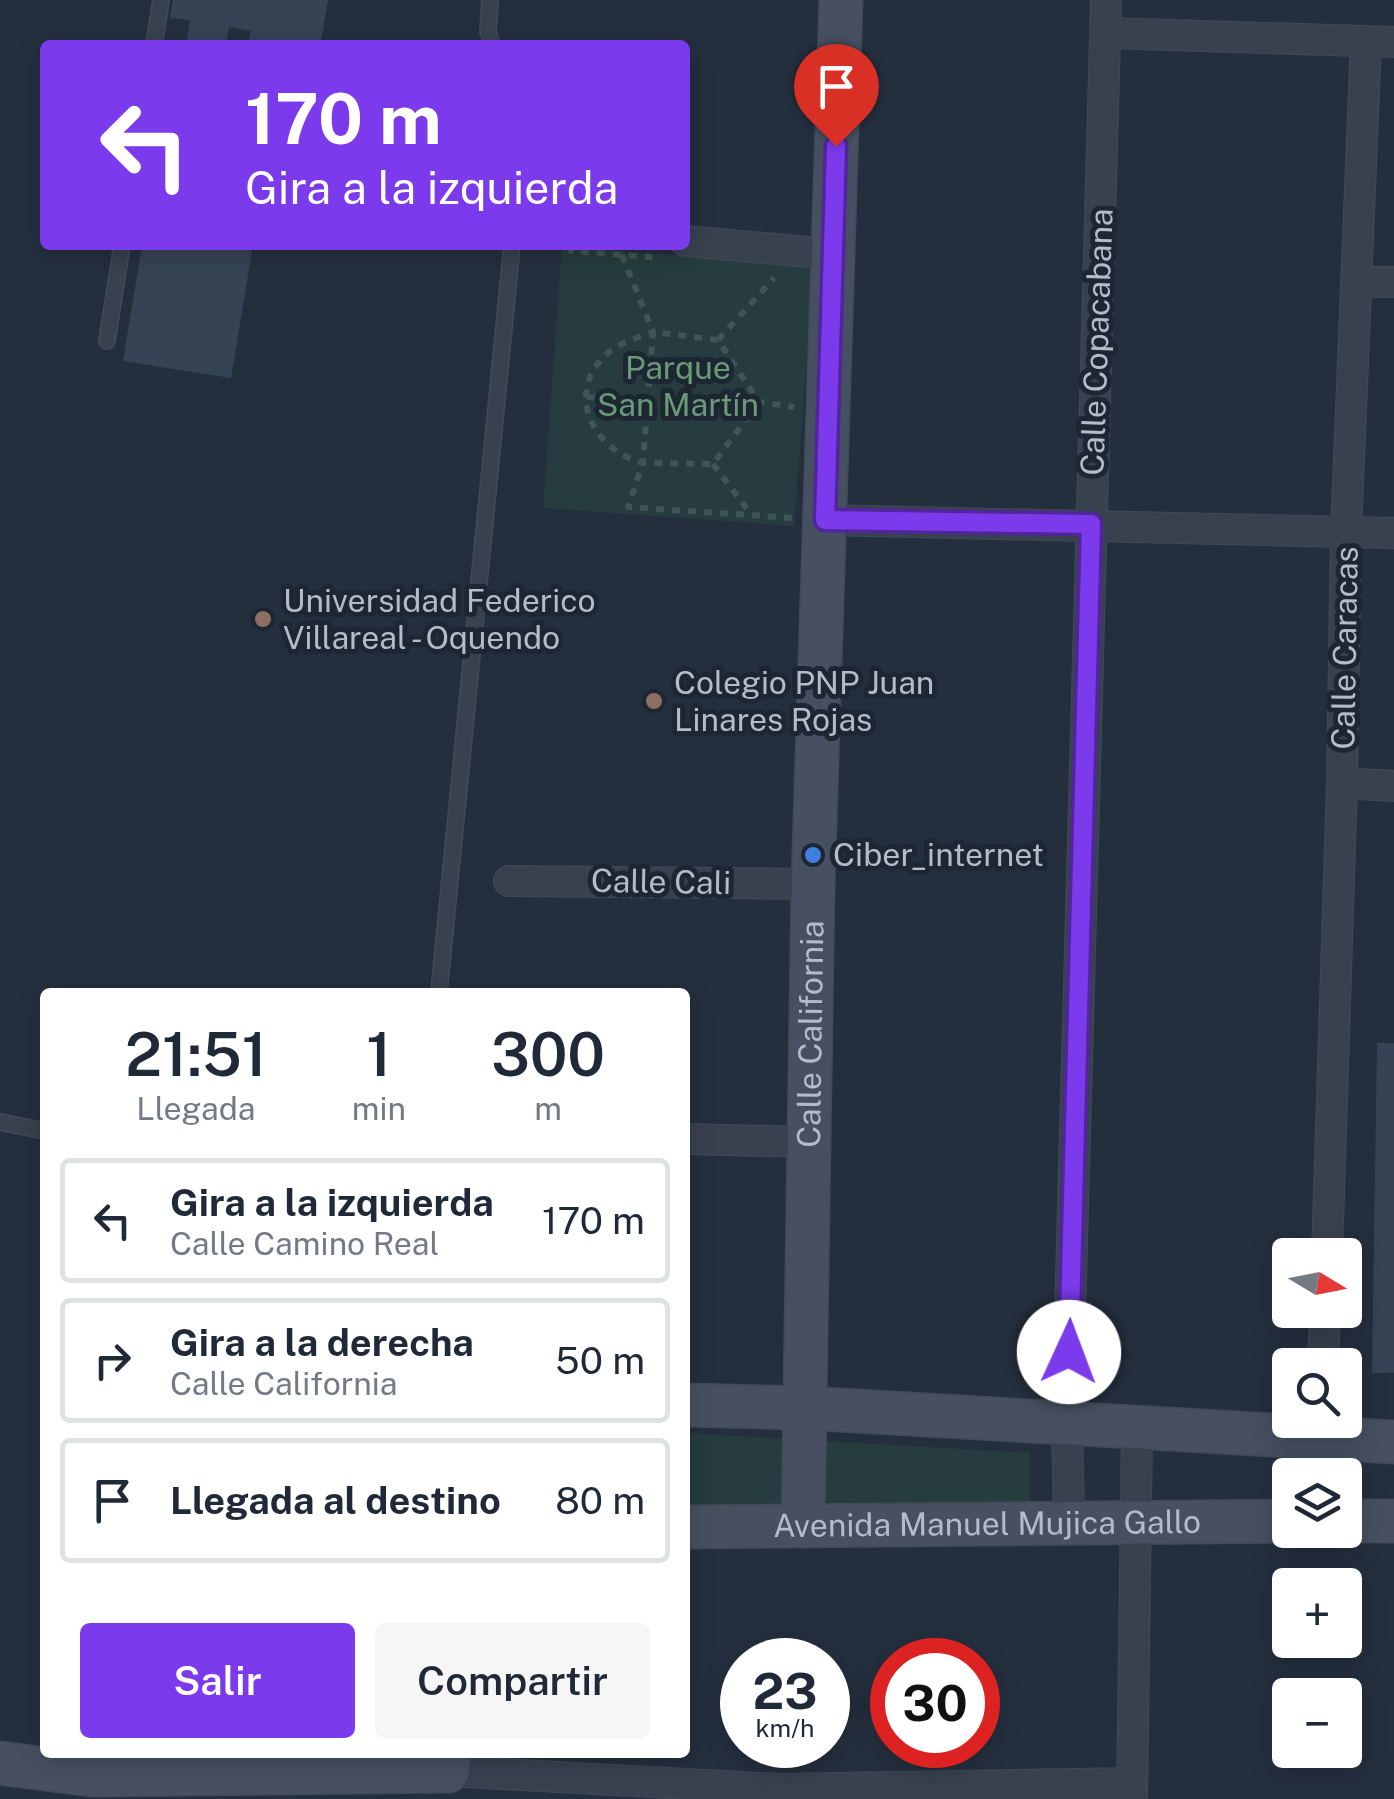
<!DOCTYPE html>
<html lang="es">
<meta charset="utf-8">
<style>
body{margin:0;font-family:"Public Sans",sans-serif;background:#f6f6f7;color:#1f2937;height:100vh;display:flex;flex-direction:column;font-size:38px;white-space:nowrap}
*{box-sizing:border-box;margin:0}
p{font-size:32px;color:#747a83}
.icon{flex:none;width:55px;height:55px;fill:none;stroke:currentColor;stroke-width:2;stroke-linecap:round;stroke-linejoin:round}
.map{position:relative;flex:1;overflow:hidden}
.details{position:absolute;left:40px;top:988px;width:650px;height:770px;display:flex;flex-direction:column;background:#fff;border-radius:10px;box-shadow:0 5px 25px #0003}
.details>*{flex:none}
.banner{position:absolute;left:40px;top:40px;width:650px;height:210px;border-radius:10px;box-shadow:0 5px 25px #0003;background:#7c3aed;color:#fff;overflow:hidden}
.needle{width:65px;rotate:100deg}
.tools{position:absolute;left:1272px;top:1238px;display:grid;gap:20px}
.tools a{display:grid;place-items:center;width:90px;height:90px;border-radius:10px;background:#fff;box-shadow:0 5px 25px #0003;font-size:50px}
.speed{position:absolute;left:720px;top:1638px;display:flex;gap:20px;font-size:50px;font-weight:700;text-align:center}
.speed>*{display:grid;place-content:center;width:130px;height:130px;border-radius:50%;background:#fff;box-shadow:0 5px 25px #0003;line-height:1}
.speed small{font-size:25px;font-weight:400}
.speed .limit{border:15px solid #d22;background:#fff;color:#111}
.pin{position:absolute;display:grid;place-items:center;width:85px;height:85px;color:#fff;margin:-102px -42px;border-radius:50% 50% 50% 0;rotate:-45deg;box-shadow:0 0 10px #0007}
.pin .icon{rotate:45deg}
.me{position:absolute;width:110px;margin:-55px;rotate:2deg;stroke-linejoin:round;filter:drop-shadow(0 0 8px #0008)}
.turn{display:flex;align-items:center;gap:35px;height:210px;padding:0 40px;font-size:45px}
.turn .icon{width:130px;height:130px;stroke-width:2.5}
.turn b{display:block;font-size:70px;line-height:85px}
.eta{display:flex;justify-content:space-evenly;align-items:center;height:170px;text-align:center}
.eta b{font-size:60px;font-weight:600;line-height:70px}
.primary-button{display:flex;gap:20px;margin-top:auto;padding:20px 40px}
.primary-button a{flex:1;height:115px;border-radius:10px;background:#7c3aed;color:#fff;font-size:40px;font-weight:600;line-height:115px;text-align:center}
.primary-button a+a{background:#f6f6f7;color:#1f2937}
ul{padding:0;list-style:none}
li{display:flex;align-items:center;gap:30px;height:125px;margin:0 20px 15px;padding:0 20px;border:5px solid #e0e1e3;border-radius:10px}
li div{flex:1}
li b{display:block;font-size:38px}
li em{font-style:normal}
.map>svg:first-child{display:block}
.green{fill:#263c3f}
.building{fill:#364354}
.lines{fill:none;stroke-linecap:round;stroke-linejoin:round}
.lane-casing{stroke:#414a57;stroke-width:18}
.street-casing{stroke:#414a57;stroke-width:32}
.secondary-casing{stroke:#414a57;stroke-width:45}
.path{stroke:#3f5557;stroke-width:6;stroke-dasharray:8 8;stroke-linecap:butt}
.lane{stroke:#38414e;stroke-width:15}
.street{stroke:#38414e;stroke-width:30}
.secondary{stroke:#465061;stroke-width:42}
.route-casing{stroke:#51269a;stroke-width:25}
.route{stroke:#7c3aed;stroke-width:18}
.education-dot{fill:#8d6e63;stroke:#1d2633;stroke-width:4}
.shop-dot{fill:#3f7fe0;stroke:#1d2633;stroke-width:4}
.labels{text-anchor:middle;stroke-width:10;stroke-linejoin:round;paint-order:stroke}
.street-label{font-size:32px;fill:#b4bcc9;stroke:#1d2633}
.park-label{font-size:32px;fill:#6b9a76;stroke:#1d2633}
.poi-label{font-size:32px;fill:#b4bcc9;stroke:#1d2633;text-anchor:start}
</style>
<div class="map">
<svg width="1394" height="1799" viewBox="0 0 1394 1799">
<rect width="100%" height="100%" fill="#242f3e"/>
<path class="green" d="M562,247L814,265L794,526L543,508Z
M685,1433L1030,1453V1505H685Z"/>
<path class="building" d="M173,0H328L321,42L309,40L308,45H248L251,31L229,27L226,45H186L190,20L170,18Z
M142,245H253L231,378L123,361Z
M1377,1043H1394V1373H1372Z"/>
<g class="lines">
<g class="lane-casing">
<path id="lane" d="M490,0L488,31L492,45
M154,45L161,0
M107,341L122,245
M439,992L512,245
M0,1122L45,1131"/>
</g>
<g class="street-casing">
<path id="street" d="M1106,33L1394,42
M685,241L833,254
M1358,282H1394
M825,520L1394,533
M1342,783L1394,786
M509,881L813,884
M685,1139L809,1142
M1327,1255L1342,783L1346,533L1366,41
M1323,1365L1325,1310
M1322,1420V1475
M1069,1523L1067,1425L1106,0
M448,1771L778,1789L1132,1783
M1132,1799L1137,1429"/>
</g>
<g class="secondary-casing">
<g id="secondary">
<path d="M685,1405L805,1408L1394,1442"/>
<path d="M1345,1521H1394"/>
<path id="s1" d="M803,1526L813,884L841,0"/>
<path id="s2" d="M685,1527L1290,1521"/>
<path d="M0,1763L92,1775L448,1771L450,1752"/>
</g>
</g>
<path class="path" d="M572,245L571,251L660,258
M622,255L653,332C638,338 621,342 609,352C563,391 592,450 643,463L628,507L792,518
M718,340L774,278
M587,397L648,398
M759,402L713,464L643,463L653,332L718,340L759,402L794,407
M713,464L751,514"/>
<use href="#lane" class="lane"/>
<use href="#street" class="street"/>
<use href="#secondary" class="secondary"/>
</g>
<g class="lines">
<g class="route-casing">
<path id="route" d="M836,146L825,520L1091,524L1069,1352"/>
</g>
<use href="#route" class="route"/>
</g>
<g class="education-dot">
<circle cx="263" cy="619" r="10"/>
<circle cx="654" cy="701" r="10"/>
</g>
<circle class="shop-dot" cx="813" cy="855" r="10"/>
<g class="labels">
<g class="street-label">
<text transform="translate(1097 342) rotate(-88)" y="11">Calle Copacabana</text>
<text transform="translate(1345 648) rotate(-89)" y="11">Calle Caracas</text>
<text transform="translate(661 882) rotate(1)" y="11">Calle Cali</text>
<text dy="11" stroke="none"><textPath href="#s1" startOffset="492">Calle California</textPath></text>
<text dy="11" stroke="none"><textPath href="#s2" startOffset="302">Avenida Manuel Mujica Gallo</textPath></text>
</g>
<g class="park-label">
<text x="678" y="379">Parque<tspan x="678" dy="37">San Martín</tspan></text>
</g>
<g class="poi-label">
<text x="283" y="612">Universidad Federico<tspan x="283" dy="37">Villareal - Oquendo</tspan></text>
<text x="674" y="694">Colegio PNP Juan<tspan x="674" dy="37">Linares Rojas</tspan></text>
<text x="833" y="866">Ciber_internet</text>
</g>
</g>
</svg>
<div class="tools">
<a><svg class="needle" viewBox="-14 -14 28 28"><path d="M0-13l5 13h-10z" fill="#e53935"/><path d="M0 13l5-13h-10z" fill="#747a83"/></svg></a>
<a><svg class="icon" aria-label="search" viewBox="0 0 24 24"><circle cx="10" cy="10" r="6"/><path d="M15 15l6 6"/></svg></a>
<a><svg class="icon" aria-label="layers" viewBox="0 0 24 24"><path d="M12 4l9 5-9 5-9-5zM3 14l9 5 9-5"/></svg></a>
<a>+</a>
<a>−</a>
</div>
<div class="speed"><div>23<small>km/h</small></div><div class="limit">30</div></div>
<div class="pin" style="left:836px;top:146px;background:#d93025"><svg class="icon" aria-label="arrive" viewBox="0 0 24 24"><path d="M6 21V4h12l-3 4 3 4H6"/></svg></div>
<svg class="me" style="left:1069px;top:1352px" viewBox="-20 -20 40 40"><circle r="19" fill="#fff"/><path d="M0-13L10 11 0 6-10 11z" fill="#7c3aed"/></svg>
<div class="banner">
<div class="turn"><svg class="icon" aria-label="left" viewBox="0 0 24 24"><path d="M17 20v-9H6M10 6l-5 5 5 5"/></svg><div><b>170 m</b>Gira a la izquierda</div></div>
</div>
<section class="details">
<div class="eta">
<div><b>21:51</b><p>Llegada</p></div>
<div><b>1</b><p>min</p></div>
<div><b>300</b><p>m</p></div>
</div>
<ul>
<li><svg class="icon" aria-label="left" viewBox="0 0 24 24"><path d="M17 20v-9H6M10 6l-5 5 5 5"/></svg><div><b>Gira a la izquierda</b><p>Calle Camino Real</p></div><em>170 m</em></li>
<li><svg class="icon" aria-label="right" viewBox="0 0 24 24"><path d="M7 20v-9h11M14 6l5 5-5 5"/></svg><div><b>Gira a la derecha</b><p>Calle California</p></div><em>50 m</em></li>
<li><svg class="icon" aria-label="arrive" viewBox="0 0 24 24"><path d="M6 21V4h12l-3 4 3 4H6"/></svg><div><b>Llegada al destino</b></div><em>80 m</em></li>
</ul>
<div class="primary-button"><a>Salir</a><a>Compartir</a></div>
</section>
</div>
